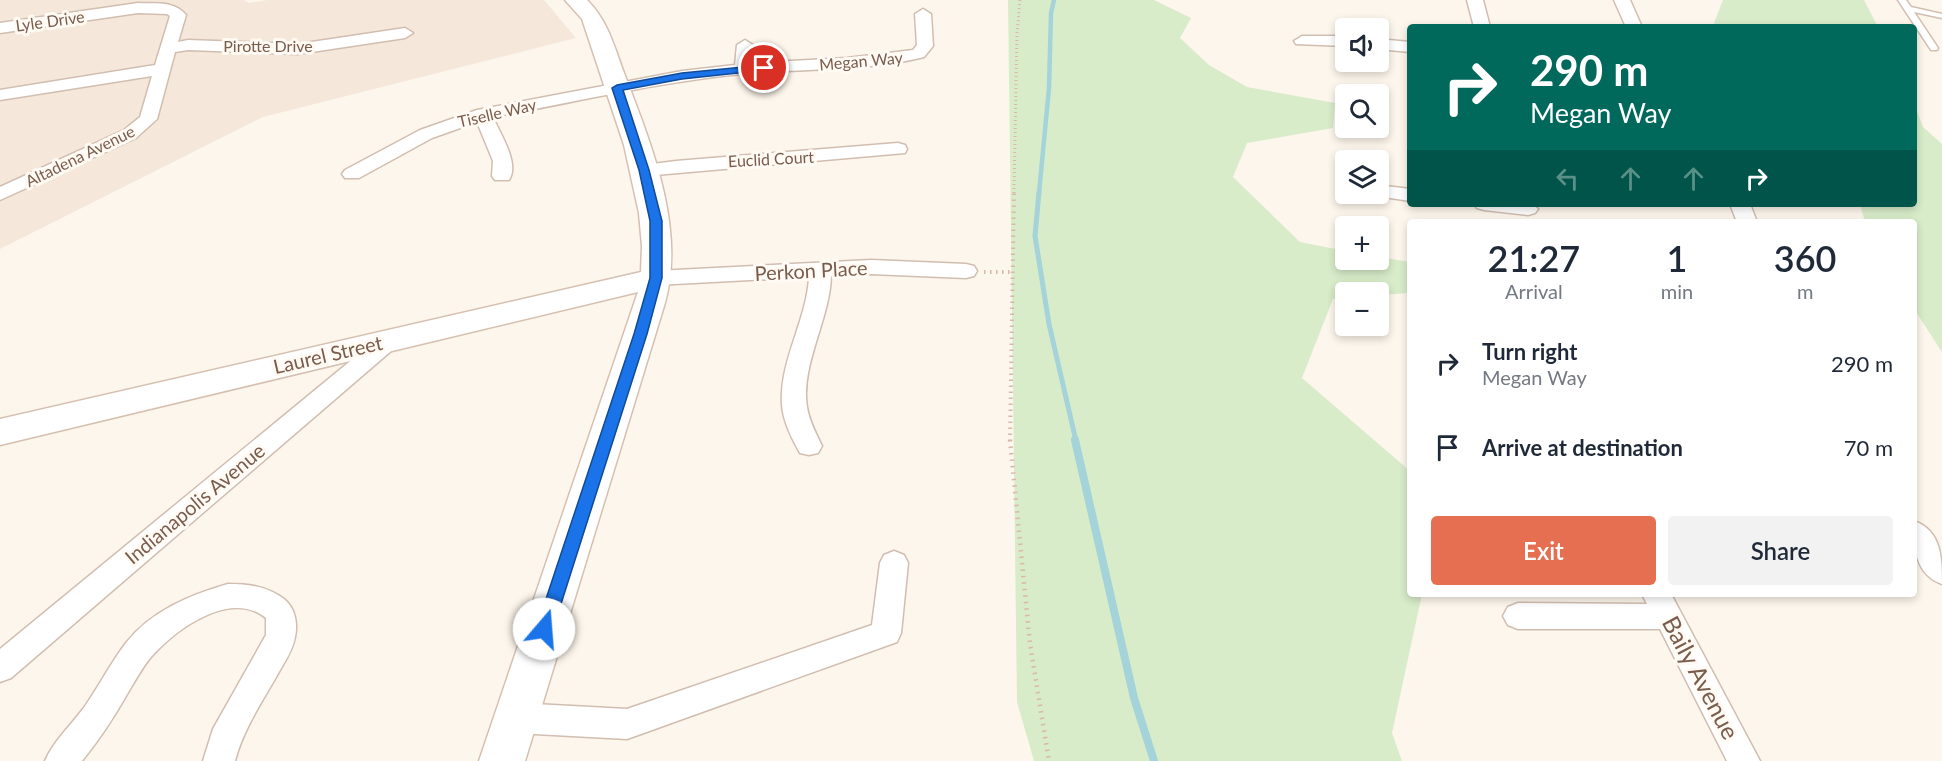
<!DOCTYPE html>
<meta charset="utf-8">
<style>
body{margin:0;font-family:Lato,sans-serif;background:#f2f2f3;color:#1f2937;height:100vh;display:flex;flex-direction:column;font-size:22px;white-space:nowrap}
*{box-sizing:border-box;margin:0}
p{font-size:20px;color:#747a83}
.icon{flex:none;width:33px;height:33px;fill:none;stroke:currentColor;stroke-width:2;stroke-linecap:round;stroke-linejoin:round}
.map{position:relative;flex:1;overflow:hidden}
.sheet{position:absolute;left:1407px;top:219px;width:510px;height:378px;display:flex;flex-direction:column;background:#fff;border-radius:6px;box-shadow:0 3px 9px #0003}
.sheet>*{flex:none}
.top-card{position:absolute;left:1407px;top:24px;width:510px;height:183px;border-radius:6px;box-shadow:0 3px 9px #0003;background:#00695c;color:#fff;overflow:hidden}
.controls{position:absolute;left:1335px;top:18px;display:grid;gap:12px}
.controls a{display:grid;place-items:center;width:54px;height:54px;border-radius:6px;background:#fff;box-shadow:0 3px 9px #0003;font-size:30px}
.pin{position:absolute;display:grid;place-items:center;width:51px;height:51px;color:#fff;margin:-26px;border:3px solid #fff;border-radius:50%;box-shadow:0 2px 6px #0007}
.me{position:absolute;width:66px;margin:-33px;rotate:18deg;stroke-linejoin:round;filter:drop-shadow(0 0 4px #0008)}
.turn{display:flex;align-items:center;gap:21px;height:126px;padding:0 24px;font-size:27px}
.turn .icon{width:78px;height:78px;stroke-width:2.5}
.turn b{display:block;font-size:42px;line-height:51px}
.lanes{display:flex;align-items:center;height:57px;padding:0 24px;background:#0003;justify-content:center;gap:30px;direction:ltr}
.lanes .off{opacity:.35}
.eta{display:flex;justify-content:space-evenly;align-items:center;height:102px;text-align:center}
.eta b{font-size:36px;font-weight:600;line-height:42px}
.cta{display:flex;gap:12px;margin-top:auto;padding:12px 24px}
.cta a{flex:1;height:69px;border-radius:6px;background:#e76f51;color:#fff;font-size:24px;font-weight:600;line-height:69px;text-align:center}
.cta a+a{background:#f2f2f3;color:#1f2937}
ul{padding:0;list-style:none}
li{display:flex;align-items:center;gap:18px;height:84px;padding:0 24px}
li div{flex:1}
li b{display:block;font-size:22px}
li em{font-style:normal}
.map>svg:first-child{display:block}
.residential{fill:#f5e8da}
.green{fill:#d8ecc9}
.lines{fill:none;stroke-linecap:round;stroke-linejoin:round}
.stream-far2{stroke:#a5d3da;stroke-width:4.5}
.stream-far1{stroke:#a5d3da;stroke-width:5}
.stream{stroke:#a5d3da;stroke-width:8}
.lane-casing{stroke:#d1beb0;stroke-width:3}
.street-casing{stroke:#d1beb0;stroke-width:3}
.secondary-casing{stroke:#d6c0b0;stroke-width:3}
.path-far2{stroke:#d9b8a5;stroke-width:3;stroke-dasharray:1 3;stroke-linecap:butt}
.path-far1{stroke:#d9b8a5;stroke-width:4;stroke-dasharray:1.5 4.5;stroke-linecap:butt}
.path{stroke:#d9b8a5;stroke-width:4.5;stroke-dasharray:1.5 5;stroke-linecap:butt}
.lane{fill:#fff;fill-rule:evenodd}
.street{fill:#fff;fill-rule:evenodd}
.secondary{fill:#fff;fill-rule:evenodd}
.route{fill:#1a73e8;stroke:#114b97;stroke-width:1.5}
.labels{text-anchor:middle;stroke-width:6;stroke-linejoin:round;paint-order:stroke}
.far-street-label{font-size:16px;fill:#7a5c4d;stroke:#fffaf3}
.street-label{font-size:20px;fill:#7a5c4d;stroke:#fffaf3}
.near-street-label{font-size:24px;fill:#7a5c4d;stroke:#fffaf3}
</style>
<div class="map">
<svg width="1942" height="761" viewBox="0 0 1942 761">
<rect width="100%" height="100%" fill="#fdf6ec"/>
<path class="residential" d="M0,0H244L249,3L267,0H544L576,38L263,117L0,249Z"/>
<path class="green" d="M1008,0H1154L1191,18L1180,38L1209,65L1247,87L1335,103L1333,128L1247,143L1233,177L1300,242L1345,251L1346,260H1378L1379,257L1410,262V293L1379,295L1378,292H1346L1345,298L1333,299L1302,378L1410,471V594H1422L1392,733L1402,761H1034L1017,702Z
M1723,0H1864L1878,27H1716L1714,23Z
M1914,103L1923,127L1942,144V352L1914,309V222H1865L1860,204H1914Z"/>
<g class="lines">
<path class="stream-far2" d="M1039,193L1049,88L1051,13L1054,0"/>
<path class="stream-far1" d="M1039,192L1035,236L1049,324L1076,441"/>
<path class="stream" d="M1075,440L1134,698L1154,761"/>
<g class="lane-casing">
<path id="lane" d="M1898,0H1906L1911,7L1942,14V18L1914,12L1938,48L1937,50H1931Z"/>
</g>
<g class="street-casing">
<path id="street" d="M1467,0H1483L1490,27H1474Z
M1614,0H1630L1642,27H1626Z
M138,3C155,4 174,0 186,15L178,42L188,40L298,44L405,28L413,33L405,38L298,54L188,50L175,52L157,119L136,138L0,200V187L124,130L140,117L152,76L0,100V90L155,65L170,16L167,14L138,13L0,33V23Z
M923,9L931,14L933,46L924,57C865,72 802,68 741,74C658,82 576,102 493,117C500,134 520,163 509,180H495L492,176L493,161L477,122L432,138L359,178H345L342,174L345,170L420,130L477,110L682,71L735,65L737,45L745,40L753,45L752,63L847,58L913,50L917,45L915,14Z
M1302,36H1346V46L1296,44L1294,41Z
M1378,39L1410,42V52L1378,49Z
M898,143L905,145L907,149L905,153L644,176L637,174L634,170L637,166L676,161Z
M1378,185L1410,189V201L1371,195L1370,194H1378Z
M1474,204H1532L1538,209L1535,213L1528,215L1484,210L1477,208Z
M1730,204H1750L1757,222H1737Z
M871,260L966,264L974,266L977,271L974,276L966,278L871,274L831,276C830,319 800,366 807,407C809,421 816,433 822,446L818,453L809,455L800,453C792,439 783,421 782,405C779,361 807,320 809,277L656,285L648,283L645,278L648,273L656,271Z
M390,332L398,335L402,340L398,345L11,678L0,682V649L382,335Z
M1914,521C1942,531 1942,559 1942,584C1914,574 1914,546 1914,521Z
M894,551L904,555L908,563L901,633L897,642L627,739L516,733L505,728L500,718L505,708L516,703L627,709L872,625L880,563L884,555Z
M228,584C248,584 267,586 284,599C295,608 298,623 295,637C293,649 286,660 280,670C264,699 243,729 235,761H203L213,729L266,635V618C230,589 176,629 151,657C141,669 134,683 126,696C113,719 98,741 82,761H45C53,742 70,726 83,709C98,688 110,664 126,643C151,611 190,595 228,584Z
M1642,594H1671L1760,761H1727L1660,629H1518L1508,625L1503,616L1508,607L1518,603L1647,604Z"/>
</g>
<g class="secondary-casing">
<path id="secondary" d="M565,0H587C608,21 614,46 624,73C651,144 687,230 664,306L525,761H479L638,292L0,445V419L641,272L642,246L639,213L624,145L582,19Z"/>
</g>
<path class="path-far2" d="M1014,193L1017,33L1020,0"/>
<path class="path-far1" d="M984,272H1012
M1010,441L1014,192"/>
<path class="path" d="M1010,440L1030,644L1049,761"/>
<use href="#lane" class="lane"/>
<use href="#street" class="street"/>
<use href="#secondary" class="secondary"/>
</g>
<path class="route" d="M764,65L767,66V70L682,79L623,90L649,170L662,221V278L647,334L553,629L550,634L544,636L539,634L536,629L634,334L650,278V221L639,170L612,88L617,85L682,73Z"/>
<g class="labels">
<g class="far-street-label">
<text transform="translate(50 21) rotate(-8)" y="6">Lyle Drive</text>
<text x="268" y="52">Pirotte Drive</text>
<text transform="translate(861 61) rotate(-5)" y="6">Megan Way</text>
<text transform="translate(497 113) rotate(-13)" y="6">Tiselle Way</text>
<text transform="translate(80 156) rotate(-26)" y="6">Altadena Avenue</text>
<text transform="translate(771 159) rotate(-3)" y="6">Euclid Court</text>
</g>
<g class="street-label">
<text transform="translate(811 271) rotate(-3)" y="7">Perkon Place</text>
<text transform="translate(328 355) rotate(-13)" y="7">Laurel Street</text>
<text transform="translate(195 504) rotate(-40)" y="7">Indianapolis Avenue</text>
</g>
<g class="near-street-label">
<text transform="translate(1700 678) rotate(62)" y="8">Baily Avenue</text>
</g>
</g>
</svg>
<div class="controls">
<a><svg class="icon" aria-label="sound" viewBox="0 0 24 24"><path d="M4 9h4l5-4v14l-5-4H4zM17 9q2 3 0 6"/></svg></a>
<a><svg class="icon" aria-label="search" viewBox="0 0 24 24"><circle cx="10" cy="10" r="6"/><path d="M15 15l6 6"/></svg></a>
<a><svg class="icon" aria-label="layers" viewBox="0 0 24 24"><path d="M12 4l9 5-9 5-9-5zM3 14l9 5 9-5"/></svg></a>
<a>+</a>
<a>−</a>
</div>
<div class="pin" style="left:764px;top:68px;background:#d93025"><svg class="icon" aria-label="arrive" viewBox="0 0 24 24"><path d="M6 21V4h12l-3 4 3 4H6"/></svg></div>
<svg class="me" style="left:544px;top:629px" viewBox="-20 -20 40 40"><circle r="19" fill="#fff"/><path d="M0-13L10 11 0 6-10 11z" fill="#1a73e8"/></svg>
<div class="top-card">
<div class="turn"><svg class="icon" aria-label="right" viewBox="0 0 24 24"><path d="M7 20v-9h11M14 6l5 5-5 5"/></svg><div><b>290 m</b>Megan Way</div></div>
<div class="lanes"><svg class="icon off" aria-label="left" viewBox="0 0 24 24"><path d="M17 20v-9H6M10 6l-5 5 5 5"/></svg><svg class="icon off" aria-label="ahead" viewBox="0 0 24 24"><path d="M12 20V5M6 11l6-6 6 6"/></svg><svg class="icon off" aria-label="ahead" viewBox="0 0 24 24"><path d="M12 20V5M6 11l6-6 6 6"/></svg><svg class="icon" aria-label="right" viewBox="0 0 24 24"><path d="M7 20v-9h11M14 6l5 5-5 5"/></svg></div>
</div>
<section class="sheet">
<div class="eta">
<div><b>21:27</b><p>Arrival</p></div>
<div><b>1</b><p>min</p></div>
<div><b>360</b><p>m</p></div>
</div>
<ul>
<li><svg class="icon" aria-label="right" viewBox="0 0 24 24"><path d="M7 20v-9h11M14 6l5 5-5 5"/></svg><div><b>Turn right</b><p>Megan Way</p></div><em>290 m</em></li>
<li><svg class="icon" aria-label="arrive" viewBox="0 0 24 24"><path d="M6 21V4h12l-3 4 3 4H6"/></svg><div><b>Arrive at destination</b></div><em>70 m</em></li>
</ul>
<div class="cta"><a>Exit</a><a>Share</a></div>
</section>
</div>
